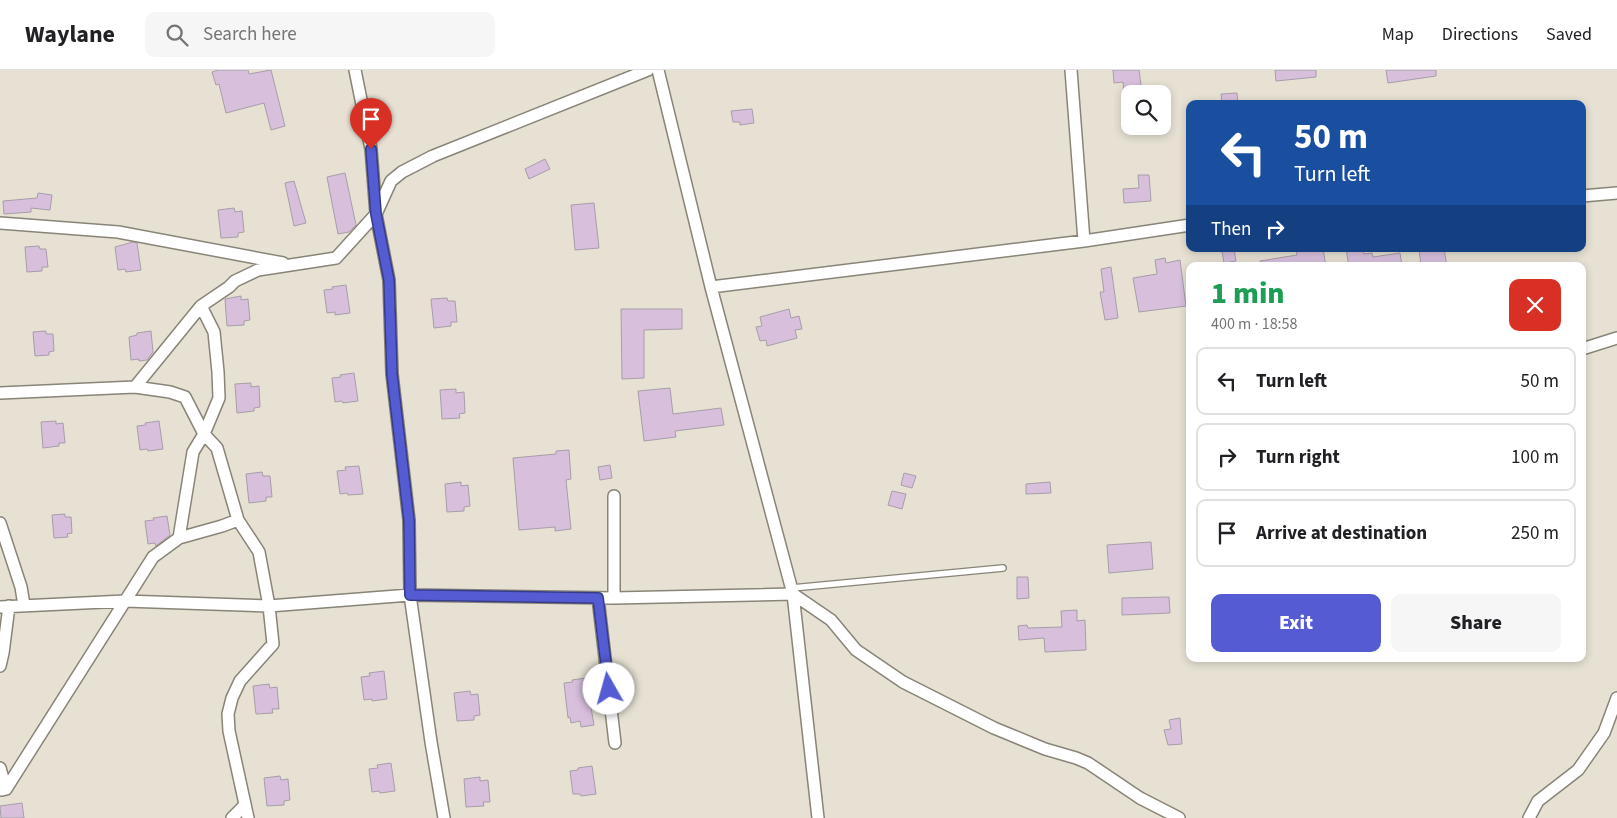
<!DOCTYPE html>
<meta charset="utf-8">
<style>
body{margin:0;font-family:"Source Sans 3",sans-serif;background:#f6f6f6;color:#202124;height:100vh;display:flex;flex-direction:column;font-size:19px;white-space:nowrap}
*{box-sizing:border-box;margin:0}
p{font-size:16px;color:#757577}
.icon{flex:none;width:28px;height:28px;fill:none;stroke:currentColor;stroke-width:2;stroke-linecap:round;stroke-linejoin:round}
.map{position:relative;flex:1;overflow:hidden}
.details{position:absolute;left:1186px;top:192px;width:400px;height:400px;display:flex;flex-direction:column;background:#fff;border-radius:10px;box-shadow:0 2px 8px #0003}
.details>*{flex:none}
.guide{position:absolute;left:1186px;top:30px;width:400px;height:152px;border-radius:10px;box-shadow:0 2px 8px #0003;background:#1a4fa0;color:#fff;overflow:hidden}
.controls{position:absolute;left:1121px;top:15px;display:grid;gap:10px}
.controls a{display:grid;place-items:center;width:50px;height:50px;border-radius:10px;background:#fff;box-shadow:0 2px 8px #0003;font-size:25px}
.pin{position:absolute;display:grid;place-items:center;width:42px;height:42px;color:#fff;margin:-51px -21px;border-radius:50% 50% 50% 0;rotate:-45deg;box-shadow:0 0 5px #0007}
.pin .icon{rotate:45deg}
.me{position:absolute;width:55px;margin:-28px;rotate:353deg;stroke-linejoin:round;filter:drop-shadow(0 0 4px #0008)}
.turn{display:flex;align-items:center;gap:18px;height:105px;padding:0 25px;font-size:22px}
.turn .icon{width:65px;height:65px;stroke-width:2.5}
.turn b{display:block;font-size:35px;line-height:42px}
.then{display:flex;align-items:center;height:48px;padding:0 25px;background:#0003;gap:10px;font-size:19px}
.round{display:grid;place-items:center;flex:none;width:52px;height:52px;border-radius:10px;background:#f6f6f6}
.head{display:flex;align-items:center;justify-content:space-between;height:85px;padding:0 25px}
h1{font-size:30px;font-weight:800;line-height:38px;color:#1e9e55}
.cta{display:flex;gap:10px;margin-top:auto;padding:10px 25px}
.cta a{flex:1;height:58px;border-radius:10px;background:#555cd3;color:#fff;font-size:20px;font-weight:800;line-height:58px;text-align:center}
.cta a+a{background:#f6f6f6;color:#202124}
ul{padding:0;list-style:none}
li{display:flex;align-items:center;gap:15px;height:68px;margin:0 10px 8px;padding:0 15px;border:2px solid #e0e0e0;border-radius:10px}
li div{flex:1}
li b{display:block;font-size:19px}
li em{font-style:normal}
header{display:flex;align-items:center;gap:30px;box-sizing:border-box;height:70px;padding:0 25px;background:#fff;border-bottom:1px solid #e0e0e0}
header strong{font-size:24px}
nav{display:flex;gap:28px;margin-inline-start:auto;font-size:18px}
.search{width:350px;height:45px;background:#f6f6f6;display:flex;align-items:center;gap:12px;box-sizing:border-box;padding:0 18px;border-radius:10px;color:#757577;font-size:19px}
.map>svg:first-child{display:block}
.building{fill:#d8c0dd;stroke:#a79da9}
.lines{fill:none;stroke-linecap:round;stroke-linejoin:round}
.service-casing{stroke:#888477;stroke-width:8}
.minor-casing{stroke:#888477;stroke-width:14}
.service{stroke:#fff;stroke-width:5.5}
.minor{stroke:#fff;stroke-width:11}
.route-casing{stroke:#373c89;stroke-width:12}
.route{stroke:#555cd3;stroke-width:9}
</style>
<header>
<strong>Waylane</strong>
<div class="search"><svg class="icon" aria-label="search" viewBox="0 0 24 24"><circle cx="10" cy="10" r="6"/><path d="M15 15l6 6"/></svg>Search here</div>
<nav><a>Map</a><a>Directions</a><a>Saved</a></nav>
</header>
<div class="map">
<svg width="1617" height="748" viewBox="0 0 1617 748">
<rect width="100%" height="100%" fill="#e6e1d3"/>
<path class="building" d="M218,0H248L249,4L271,0L285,56L271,60L264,33L226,43L219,14L216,15L212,2Z
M1113,0H1139L1142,22L1124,24L1123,12L1114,13Z
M1275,0H1316V7L1276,11Z
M1386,0H1436V6L1388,13Z
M1237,23L1238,33L1222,34L1221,24Z
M752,39L754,53L740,55V52H733L731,41Z
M545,89L550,99L529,109L525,99Z
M345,103L356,155L349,162L338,164L327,107Z
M1138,105H1149L1151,131L1124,133L1123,119L1139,118Z
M294,111L306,153L294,156L285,113Z
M38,123L52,125L50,140L31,138V142L4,144L3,131L37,128Z
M594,133L599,178L575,180L571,135Z
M234,138L235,142L242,141L244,162L238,163V167L221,168L218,140Z
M133,172L137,173L141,200L126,202L125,199L118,200L115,177Z
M39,176L40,179H46L48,197H42V201L27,202L25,177Z
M1234,179L1236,191L1224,193L1222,181Z
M1296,179H1323L1326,196H1260V191L1297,185Z
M1346,179H1363L1364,184L1372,183L1373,187L1400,183L1402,196H1349Z
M1419,179H1444L1447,196H1421Z
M1165,188L1166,193L1180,190L1186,236L1139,242L1133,208L1157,204L1155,190Z
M1111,197L1118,248L1105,250L1100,222H1104L1101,199Z
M346,215L350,243L335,245V242L327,243L324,220L333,219L332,217Z
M241,226V230L248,229L250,250L244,251V255L227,256L225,229Z
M447,228L448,231H455L457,252H451V256L434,258L431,229Z
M621,239H682V259L644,260V308L622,309Z
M789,239L791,248L799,246L802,259L795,260L797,268L767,276L766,270L760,271L756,257L762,256L760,247Z
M46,261V264H53L54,281L49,282V285L35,286L33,262Z
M151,261L153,282L147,290L139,291V289L131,290L129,267L137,265V263Z
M354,303L358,331L343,333L342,331L335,332L332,308L341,307L340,305Z
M251,313V317L259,316L260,337L254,338V341L237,343L235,314Z
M670,318L673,344L721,338L724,355L675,361L676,367L644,371L638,321Z
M456,319V323L464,322L465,343L459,344L460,348L442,349L440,320Z
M56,351V354L63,353L65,373H59V376L43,378L41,352Z
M159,351L163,379L148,381L147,379L140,380L137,356L146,355L145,353Z
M569,380L571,409L566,410L571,459L555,461V457L519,460L513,388L556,384V381Z
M610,395L612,408L600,410L598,397Z
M359,396L363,424L348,425L347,423L340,424L337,401L346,400L345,397Z
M262,402L263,406H270L272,427H266V431L249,433L246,404Z
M904,403L916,406L912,418L901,415Z
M461,412V416L468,415L470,436L464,437V441L447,442L445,414Z
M1050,412L1051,423L1026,424V414Z
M892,421L906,424L902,439L888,435Z
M65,444V447H71L72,463L67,464L68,467L54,468L52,445Z
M167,446L170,465L156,476L155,473L148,474L145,451L154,450L153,448Z
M1151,472L1153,499L1109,503L1107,475Z
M1017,507H1028L1029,528L1017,529Z
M1169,527L1170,543L1122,545V528Z
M1077,540V551L1085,550L1086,580L1045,582L1044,568L1019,570L1018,556L1027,555L1028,558L1062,557L1061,541Z
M384,601L387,629L372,631V629L364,630L361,607L370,606L369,603Z
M586,608L594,655L581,657L580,651L571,653L570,647L568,648L564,613L573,612L572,610Z
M269,614L270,618L277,617L279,639H272L273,643L256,644L253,616Z
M470,621L471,625L478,624L480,645L474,646V650L457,651L454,623Z
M1180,648L1182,674L1168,675L1164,660L1171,659L1169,650Z
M391,693L395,721L380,723L379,721L372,722L369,699L378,698L377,695Z
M592,696L596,724L581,726L580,724H573L570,701L578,700V698Z
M280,706L281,710L288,709L290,730L284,731V735L267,736L264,708Z
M480,707V711L488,710L490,732H483L484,736L466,737L464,709Z
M22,733L24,748H1L0,736Z"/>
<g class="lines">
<g class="service-casing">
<path id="service" d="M792,518L1003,498"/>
</g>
<g class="minor-casing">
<path id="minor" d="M355,0L371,79L376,144L389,210L392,304L409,450L410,525L431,672L444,748
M658,0L711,217L793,524L818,748
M1071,0L1084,171
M1582,126L1617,123
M0,153L118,162L283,193
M711,217L1084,171L1190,155
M1582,279L1617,268
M135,317L201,236L229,217L235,211L258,200L336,188L376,144L391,111L402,102L433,86L648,0
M0,323L135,317L170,322L185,327L204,364L217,378L238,450L259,482L269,536L273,574L240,611L232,628L228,644L229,661L248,748
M614,426V528
M0,453L21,517L24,535
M179,468L193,382L204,364L219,328L218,302L214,262L201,236
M598,528L615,673
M0,537L125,531L269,536L410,525L614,528L793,524L831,550L856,580L903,612L994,658L1045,679L1076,688L1088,693L1140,728L1179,748
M0,596L3,583L9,536
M0,698L6,719L2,720
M6,719L153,487L179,468L222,456L238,450
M232,748L244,736
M1529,748L1538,731L1578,700L1604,663L1617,628"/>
</g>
<use href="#service" class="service"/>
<use href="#minor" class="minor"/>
</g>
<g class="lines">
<g class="route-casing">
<path id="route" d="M371,79L376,144L389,210L392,304L409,450L410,525L598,528L609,619"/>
</g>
<use href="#route" class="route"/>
</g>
</svg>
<div class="controls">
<a><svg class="icon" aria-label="search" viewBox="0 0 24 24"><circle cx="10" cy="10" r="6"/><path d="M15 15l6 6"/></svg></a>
</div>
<div class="pin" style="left:371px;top:79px;background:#d93025"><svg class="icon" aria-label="arrive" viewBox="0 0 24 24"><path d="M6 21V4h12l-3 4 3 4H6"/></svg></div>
<svg class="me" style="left:609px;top:619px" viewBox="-20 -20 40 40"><circle r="19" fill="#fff"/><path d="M0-13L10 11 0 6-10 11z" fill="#555cd3"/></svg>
<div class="guide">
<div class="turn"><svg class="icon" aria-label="left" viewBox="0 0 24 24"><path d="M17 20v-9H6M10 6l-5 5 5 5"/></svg><div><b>50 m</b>Turn left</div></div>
<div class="then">Then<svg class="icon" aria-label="right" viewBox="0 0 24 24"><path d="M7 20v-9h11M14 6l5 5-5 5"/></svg></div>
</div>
<section class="details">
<div class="head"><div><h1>1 min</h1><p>400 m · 18:58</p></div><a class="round" style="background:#d93025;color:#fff"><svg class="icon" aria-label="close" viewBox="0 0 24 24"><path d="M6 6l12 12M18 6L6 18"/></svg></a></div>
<ul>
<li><svg class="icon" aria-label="left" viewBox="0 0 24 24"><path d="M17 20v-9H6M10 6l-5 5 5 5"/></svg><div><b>Turn left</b></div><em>50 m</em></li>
<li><svg class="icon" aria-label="right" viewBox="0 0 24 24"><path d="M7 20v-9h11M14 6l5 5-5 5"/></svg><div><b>Turn right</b></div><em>100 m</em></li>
<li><svg class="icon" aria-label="arrive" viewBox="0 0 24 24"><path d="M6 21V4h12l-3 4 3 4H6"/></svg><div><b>Arrive at destination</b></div><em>250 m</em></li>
</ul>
<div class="cta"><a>Exit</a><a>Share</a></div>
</section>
</div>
